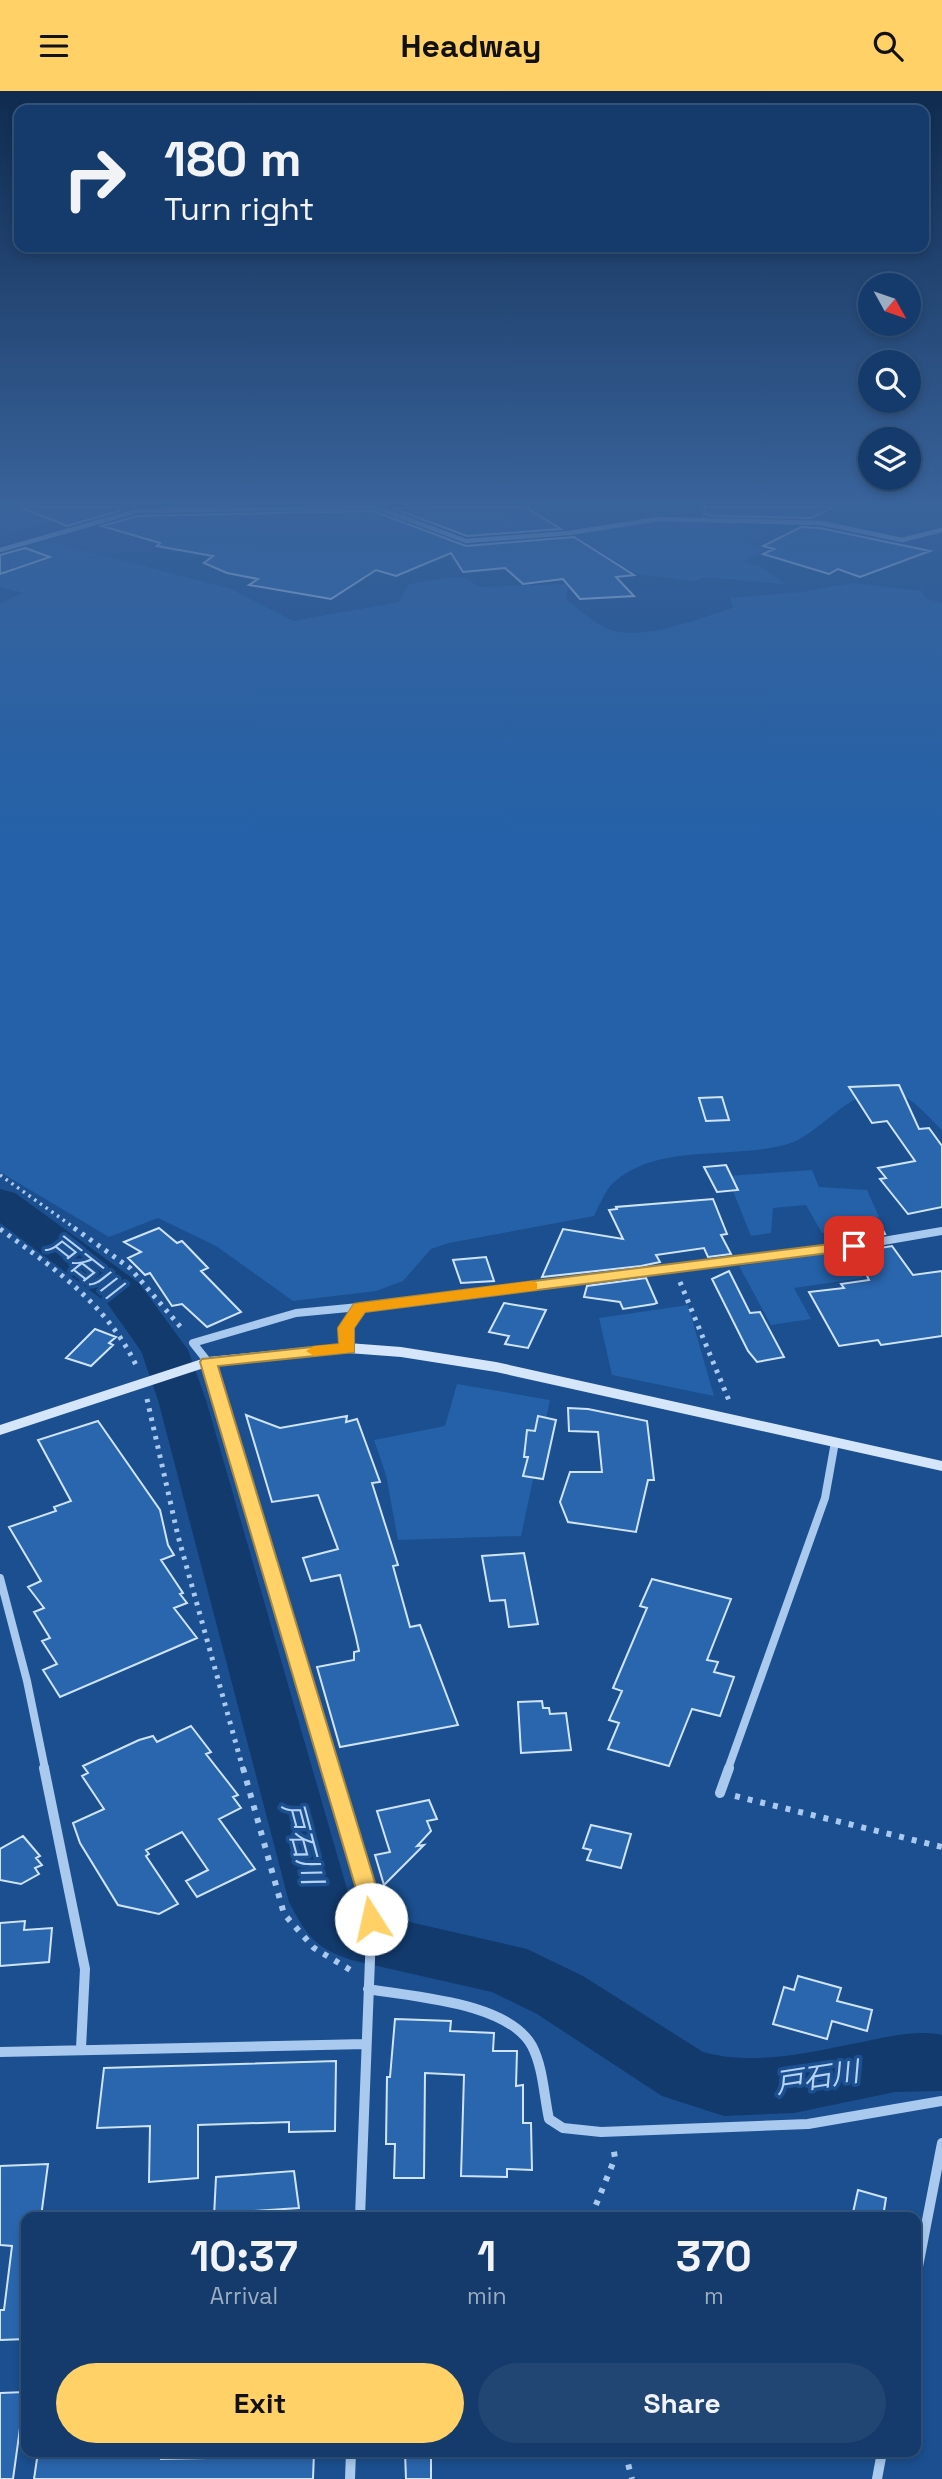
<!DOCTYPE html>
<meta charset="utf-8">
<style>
body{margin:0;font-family:"Space Grotesk","Noto Sans JP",sans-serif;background:#214673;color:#f1f3f6;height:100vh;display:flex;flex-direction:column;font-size:26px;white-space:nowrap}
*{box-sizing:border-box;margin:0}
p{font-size:23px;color:#9dadc1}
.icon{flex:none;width:38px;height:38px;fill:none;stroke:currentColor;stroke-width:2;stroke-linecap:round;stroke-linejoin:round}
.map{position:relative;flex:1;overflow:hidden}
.side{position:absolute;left:21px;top:2121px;width:900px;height:245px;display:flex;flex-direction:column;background:#143b6b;border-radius:14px;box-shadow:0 4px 10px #0003,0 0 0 2px #33557e}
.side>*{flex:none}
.guide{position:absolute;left:14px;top:14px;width:915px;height:147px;border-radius:14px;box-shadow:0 4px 10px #0003,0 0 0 2px #33557e;background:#143b6b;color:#f1f3f6;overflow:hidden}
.needle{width:46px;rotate:130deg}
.buttons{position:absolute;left:858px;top:182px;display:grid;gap:14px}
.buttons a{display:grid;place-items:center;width:63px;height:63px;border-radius:50%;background:#143b6b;box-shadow:0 4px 10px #0003,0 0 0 2px #33557e;font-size:35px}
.pin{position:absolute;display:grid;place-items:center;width:60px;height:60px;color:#fff;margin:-30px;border-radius:14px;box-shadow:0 4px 10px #0006}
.me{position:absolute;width:77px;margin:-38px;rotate:350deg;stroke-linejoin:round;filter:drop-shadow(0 0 5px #0008)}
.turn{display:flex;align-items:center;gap:24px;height:147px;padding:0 35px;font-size:32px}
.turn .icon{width:91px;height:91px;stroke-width:2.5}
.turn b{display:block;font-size:49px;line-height:60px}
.eta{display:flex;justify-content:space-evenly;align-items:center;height:119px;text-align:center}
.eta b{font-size:42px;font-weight:700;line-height:49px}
.cta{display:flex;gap:14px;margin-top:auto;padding:14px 35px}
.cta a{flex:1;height:80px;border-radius:42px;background:#ffd166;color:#111;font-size:28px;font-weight:700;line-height:80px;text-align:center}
.cta a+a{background:#214673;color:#f1f3f6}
header{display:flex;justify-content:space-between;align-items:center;height:91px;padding:0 35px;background:#ffd166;color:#111;font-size:32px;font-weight:700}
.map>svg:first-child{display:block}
.green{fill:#2461a8}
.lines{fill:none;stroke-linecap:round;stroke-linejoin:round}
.river{fill:#123a6d;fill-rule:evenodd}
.building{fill:#2a66ad;stroke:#cfe3fa;stroke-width:2}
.path-far2{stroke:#a9c9ee;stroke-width:3.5;stroke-dasharray:2.5 4.5;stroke-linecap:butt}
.path-far1{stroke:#a9c9ee;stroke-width:5;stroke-dasharray:3.5 6;stroke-linecap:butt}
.path{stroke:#a9c9ee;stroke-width:6;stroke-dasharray:5 8;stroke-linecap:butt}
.street-far2{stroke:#a9c9ee;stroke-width:4.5}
.street-far1{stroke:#a9c9ee;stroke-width:8}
.street{stroke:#a9c9ee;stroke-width:10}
.secondary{fill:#d6e6fa;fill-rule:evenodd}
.route{fill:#ffd166;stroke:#a68842;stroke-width:2}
.slow{fill:#f59e0b}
.labels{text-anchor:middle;stroke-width:7;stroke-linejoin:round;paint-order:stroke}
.near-water-label{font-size:28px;font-style:italic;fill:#b5d3f5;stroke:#1b4f8f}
</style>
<header><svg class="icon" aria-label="menu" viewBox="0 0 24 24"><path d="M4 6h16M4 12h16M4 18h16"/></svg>Headway<svg class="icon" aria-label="search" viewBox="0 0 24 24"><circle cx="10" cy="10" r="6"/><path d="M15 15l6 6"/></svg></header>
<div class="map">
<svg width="942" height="2388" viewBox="0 0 942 2388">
<rect width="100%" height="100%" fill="#1b4f8f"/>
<path class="green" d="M0,416H38L56,429L0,446Z
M645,429L727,431L771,444L748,452L766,458L743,471L760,475L785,493L704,486L695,490L637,483L573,443Z
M47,450L231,498L293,530L399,511L409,493L455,486L466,487L479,496L568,493L566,509C580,518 595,534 611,539C642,550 697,528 727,519L733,516L730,507L802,501L852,492L922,500L925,507L942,512V1039C928,1026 911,1004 891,1000C853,993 820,1044 788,1053C732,1069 658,1051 613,1092C605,1100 599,1115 594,1125L449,1152L431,1158L403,1190L376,1200L293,1210L216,1155L158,1127L109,1146L0,1081V512L24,502L0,496V483L50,468L27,456Z
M812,1079L819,1096L867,1099L879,1126L840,1129L834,1140L822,1142L806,1114L773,1117L771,1142L751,1145L727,1085Z
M846,1160L863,1187L794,1197L811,1228L771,1234L739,1175Z
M688,1214L714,1305L612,1284L599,1227Z
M457,1293L550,1309L521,1445L398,1449L386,1384L374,1349L445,1335Z"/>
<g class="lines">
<path class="river" d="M0,1098L15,1102L139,1192L188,1259L206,1309L349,1805L355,1814L366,1821L527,1858L583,1885L703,1961C756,1976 815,1960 867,1950C892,1945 918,1939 942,1944V2000L895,2001L794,2022L724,2025L662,2005L537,1923L492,1901L351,1869C314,1856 307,1845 289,1811L158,1309L141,1260L107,1212L0,1132Z"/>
</g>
<path class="building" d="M20,416H117L119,420L67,435Z
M438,416H525L561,438L467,445L392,417Z
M705,416H834L811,427L712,425L704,422Z
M373,420L466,455L574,446L634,484L616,486L634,505L580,508L563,488L523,493L505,477L463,481L451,462L396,485L376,479L331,508L249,494L258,488L227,482L204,472L213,465L157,455L160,452L102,435L138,425Z
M801,436L820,437L930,460L860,486L838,478L829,483L763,463L774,458L763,455Z
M25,457L50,466L0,483V464Z
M899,994L919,1038L929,1037L942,1055V1116L908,1123L880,1088L886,1087L878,1077L915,1070L887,1030L872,1032L849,996Z
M722,1006L729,1029L706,1030L699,1007Z
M726,1074L738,1099L717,1101L704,1076Z
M713,1108L727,1143L721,1144L731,1163L708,1166L704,1157L656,1164L660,1171L641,1175L542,1186L563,1138L623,1148L609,1119L617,1118L616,1116Z
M878,1130L885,1143L853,1149H849L841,1134Z
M159,1137L177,1152L182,1150L208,1177L201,1180L241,1221L207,1236L182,1213L172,1215L150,1182L145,1184L128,1167L141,1161L124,1151Z
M892,1155L913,1184L942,1180V1245L881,1254L878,1249L839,1255L809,1201L844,1197L841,1193L869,1189L856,1161Z
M486,1166L494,1190L461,1192L453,1169Z
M729,1180L750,1222L760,1221L784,1266L757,1271L748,1260L712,1188Z
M646,1187L657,1212L654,1213L623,1218L620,1211L584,1206L587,1195Z
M504,1212L546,1219L528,1257L505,1253L509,1245L489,1241Z
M95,1238L116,1246L109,1252L113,1254L91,1275L66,1267Z
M568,1317L588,1318L647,1330L654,1389H648L636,1441L568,1431L560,1411L570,1381H602L598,1341L569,1340Z
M246,1324L280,1337L347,1325L346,1331L357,1328L380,1391L372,1392L398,1474L393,1475L410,1536L420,1534L458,1634L340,1656L317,1576L354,1569V1561L359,1560L356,1546L340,1484L311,1490L303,1467L338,1458L318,1404L272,1411Z
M538,1325L556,1329L543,1388L523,1385L528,1366H524L527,1339L535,1340Z
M98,1330L160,1419L168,1454L174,1464L161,1469L183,1502L180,1503L187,1512L174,1517L197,1547L60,1606L43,1579L57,1573L42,1550L50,1547L34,1521L44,1517L28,1496L41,1490L9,1436L56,1420L54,1416L71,1410L38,1349Z
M524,1462L538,1533L509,1536L505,1509L490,1510L482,1465Z
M652,1488L731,1508L707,1569L718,1571L714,1581L734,1586L720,1625L692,1618L669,1675L608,1658L619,1632L609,1629L622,1600L613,1597L647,1517L640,1515Z
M542,1610L543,1617H549L550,1623L566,1622L571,1659L521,1662L518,1611Z
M191,1635L211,1661L206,1663L238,1704L233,1706L241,1717L219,1728L255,1778L197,1806L186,1790L208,1779L182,1741L146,1759L149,1763L146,1765L178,1813L159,1823L118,1814L80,1752L73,1732L104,1718L82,1685L88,1682L83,1675L139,1649L153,1645L157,1651Z
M429,1709L437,1728L427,1730L431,1740L417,1755L424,1754L384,1794L375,1764L390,1761L377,1720Z
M591,1734L631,1743L621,1777L587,1769L591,1759L583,1757Z
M23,1745L40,1765L36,1767L42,1774L35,1777L39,1783L21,1793L0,1789V1758Z
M25,1830L24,1839L52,1837L49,1871L0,1875V1832Z
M798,1885L841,1897L837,1910L872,1919L867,1940L832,1930L827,1948L773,1933L784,1896L794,1899Z
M395,1928L451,1930L450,1940L494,1942L493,1960H517L516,1995L523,1994V2032H531L532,2079L507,2078V2086L461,2085L464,1984L425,1982L424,2087H394L395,2053H386L387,1986H390Z
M336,1970L335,2040L289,2041V2031L198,2034V2087L149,2091L150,2035L97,2037L104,1977Z
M48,2073L41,2126H26V2248L0,2249V2219H4L12,2155L0,2154V2075Z
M294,2080L299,2117L237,2121L236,2126H214L216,2086Z
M858,2099L886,2107L883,2126H852Z
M25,2301L13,2388H0V2302Z
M38,2361H161V2368L254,2366L255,2361H314L313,2388H34Z
M405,2361H431V2388H406Z"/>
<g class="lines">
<path class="path-far2" d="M0,1084L76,1138"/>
<path class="path-far1" d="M74,1137L130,1177L184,1240
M0,1138C55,1178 107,1213 137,1276
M680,1191L730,1312
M147,1308L178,1445L243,1678"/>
<path class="path" d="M243,1677L284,1823L314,1857L352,1880
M735,1705L942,1756
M591,2126L615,2067L613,2055
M625,2361L632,2388"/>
<path class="street-far2" d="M375,416L466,450L569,442L658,428L821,432L902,449L942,439
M0,459L137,420L371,416"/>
<path class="street-far1" d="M348,1257L346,1237L359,1216L854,1155L942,1140
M0,1487L27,1590L45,1678
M330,1678L208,1271L193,1252L296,1222L359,1216
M728,1678L825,1407L835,1351"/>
<path class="street" d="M44,1677L85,1878L81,1957
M330,1677L372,1817L360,2126
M720,1702L729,1677
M368,1898C413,1906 508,1911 532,1955C543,1976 544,2005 549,2028L563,2037L601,2041L808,2033L942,2010
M0,1961L366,1953
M915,2191L942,2052
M350,2388L351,2361
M877,2388L882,2361"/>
<path class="secondary" d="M348,1252L401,1256L496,1271L942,1370V1380L496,1281L401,1266L348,1262L210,1275L0,1344V1334L208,1266Z"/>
</g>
<linearGradient id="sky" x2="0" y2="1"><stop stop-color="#0f2b4f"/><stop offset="0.55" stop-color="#39639b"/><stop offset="1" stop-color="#39639b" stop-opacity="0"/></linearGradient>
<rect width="942" height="750" fill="url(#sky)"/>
<path class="route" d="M854,1150L862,1155L860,1158L365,1221L354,1237V1261L218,1275L383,1818L379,1834L371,1836L364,1834L362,1818L200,1271L202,1268L339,1253L338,1237L354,1213L359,1212Z"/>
<path class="slow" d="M532,1190L537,1192V1199L365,1221L354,1237V1261L314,1265L306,1260L314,1255L339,1253L338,1237L354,1213Z"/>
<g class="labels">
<g class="near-water-label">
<text transform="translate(84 1175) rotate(38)" y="10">戸石川</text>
<text transform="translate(303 1752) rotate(75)" y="10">戸石川</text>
<text transform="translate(817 1986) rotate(-9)" y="10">戸石川</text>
</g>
</g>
</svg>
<div class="buttons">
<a><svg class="needle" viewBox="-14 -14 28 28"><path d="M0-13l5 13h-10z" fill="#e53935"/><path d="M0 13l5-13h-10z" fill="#9dadc1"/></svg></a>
<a><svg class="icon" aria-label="search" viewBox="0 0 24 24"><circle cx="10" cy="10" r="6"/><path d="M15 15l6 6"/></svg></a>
<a><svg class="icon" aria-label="layers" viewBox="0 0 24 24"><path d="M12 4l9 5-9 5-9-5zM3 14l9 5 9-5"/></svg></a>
</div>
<div class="pin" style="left:854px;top:1155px;background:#d93025"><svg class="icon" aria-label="arrive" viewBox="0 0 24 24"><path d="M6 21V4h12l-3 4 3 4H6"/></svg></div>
<svg class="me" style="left:371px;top:1828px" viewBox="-20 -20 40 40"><circle r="19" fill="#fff"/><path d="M0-13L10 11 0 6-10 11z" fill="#ffd166"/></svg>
<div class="guide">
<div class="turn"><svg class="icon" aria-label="right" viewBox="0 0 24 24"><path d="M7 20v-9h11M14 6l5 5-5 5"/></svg><div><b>180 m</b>Turn right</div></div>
</div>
<section class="side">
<div class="eta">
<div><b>10:37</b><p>Arrival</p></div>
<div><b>1</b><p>min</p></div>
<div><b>370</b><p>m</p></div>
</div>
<div class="cta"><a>Exit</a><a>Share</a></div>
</section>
</div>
